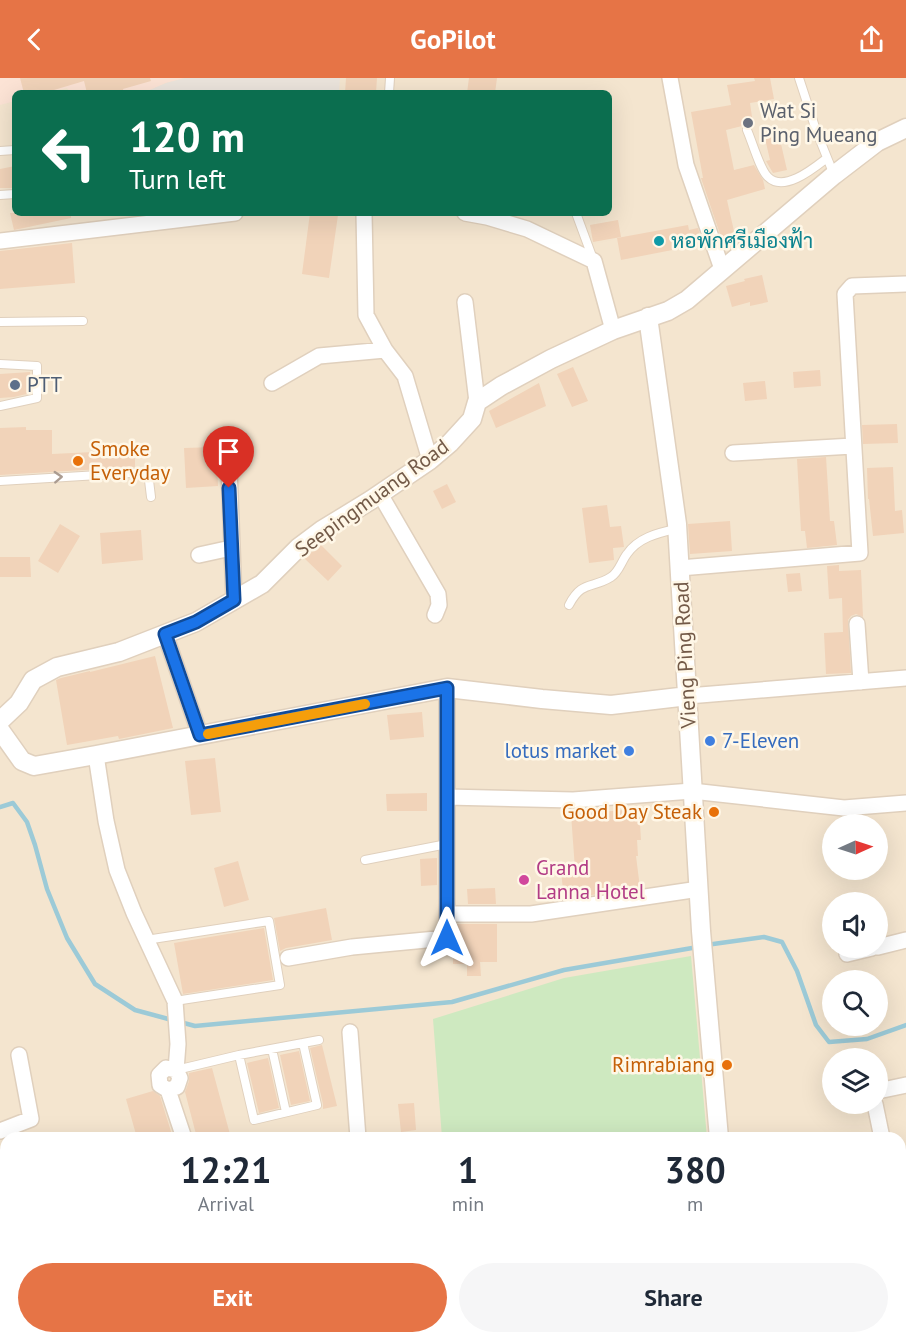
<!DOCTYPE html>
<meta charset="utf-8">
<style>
body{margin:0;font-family:"PT Sans",Sarabun,sans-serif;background:#f6f6f7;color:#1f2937;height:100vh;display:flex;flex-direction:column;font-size:22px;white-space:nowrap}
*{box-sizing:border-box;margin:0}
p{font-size:20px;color:#747a83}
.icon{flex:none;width:33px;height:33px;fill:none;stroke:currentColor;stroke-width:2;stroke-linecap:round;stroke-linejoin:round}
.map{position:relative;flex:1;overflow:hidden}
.panel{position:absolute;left:0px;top:1054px;width:906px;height:212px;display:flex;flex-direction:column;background:#fff;border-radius:18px 18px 0 0;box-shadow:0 6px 24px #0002}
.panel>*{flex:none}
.hud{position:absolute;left:12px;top:12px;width:600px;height:126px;border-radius:9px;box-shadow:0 6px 24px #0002;background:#0b6e4f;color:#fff;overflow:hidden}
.needle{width:39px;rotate:87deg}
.buttons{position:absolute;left:822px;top:736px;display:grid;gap:12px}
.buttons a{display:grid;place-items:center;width:66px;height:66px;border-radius:50%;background:#fff;box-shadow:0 6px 24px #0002;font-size:30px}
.pin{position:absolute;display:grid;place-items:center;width:51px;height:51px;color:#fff;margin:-62px -26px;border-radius:50% 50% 50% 0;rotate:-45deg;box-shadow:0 0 6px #0007}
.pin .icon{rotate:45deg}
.me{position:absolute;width:66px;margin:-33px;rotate:0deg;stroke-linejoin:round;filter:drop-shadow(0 0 4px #0008)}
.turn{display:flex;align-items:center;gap:21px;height:126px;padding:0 18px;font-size:27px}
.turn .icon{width:78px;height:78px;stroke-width:2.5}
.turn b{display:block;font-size:42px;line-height:51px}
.eta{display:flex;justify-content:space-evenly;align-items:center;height:102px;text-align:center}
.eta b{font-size:36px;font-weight:600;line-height:42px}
.button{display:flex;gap:12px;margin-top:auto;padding:12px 18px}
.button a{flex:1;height:69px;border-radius:36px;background:#e67446;color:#fff;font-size:24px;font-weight:600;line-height:69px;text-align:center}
.button a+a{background:#f6f6f7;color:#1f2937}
header{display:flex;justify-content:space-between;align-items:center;height:78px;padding:0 18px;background:#e67446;color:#fff;font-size:27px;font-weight:600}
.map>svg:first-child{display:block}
.residential{fill:#f4e5cf;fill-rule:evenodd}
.commercial{fill:#fce3d5}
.industrial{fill:#ebe4dc}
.green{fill:#cee9c0}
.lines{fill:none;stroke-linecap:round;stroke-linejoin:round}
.stream{stroke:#9ccad7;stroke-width:4.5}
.building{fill:#f1d3b9}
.service-casing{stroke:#e0d0bd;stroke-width:10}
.minor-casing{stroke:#e0d0bd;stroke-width:18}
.tertiary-casing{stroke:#e0d0bd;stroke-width:21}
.service{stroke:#fff;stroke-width:8}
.minor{stroke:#fff;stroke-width:15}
.tertiary{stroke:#fff;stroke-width:18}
.oneway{stroke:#ab9c91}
.route-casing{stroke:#114b97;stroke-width:15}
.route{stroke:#1a73e8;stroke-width:10}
.slow{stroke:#f59e0b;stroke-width:10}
.worship-dot{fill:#6b7280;stroke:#fff7e7;stroke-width:2}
.culture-dot{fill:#0f9aa8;stroke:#fff7e7;stroke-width:2}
.service-dot{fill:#5c6f8a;stroke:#fff7e7;stroke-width:2}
.food-dot{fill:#e8710a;stroke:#fff7e7;stroke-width:2}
.shop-dot{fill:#3f7fe0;stroke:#fff7e7;stroke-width:2}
.hotel-dot{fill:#d1479c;stroke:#fff7e7;stroke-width:2}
.labels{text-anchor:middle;stroke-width:5;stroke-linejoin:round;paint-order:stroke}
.worship-label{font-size:21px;fill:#5b616d;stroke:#fff7e7;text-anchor:start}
.culture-label{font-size:21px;fill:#0d838f;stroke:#fff7e7;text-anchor:start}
.service-label{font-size:21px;fill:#4e5e75;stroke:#fff7e7;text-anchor:start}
.food-label{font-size:21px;fill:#c56008;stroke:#fff7e7;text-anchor:end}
.street-label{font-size:21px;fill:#735a48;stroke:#fff7e7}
.shop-label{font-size:21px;fill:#366cbe;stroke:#fff7e7;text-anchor:start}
.hotel-label{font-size:21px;fill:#b23c85;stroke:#fff7e7;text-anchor:start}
</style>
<header><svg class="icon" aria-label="back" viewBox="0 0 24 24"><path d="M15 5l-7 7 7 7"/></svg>GoPilot<svg class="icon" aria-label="share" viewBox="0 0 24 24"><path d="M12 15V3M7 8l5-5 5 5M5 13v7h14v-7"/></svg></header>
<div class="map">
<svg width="906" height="1265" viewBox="0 0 906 1265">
<rect width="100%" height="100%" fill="#fcf3e1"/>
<path class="residential" d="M0,0H906V1265H0ZM15,15H609V135H15ZM832,747H878V792H832ZM832,825H878V870H832ZM832,903H878V948H832ZM832,981H878V1026H832ZM6,1060H900V1260H6Z"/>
<path class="commercial" d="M0,0H185L166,5L143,15H70L67,10L47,15H15V23L0,27Z"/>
<path class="industrial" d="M185,0H340L339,15H143L166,5Z"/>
<path class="green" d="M691,878L707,1060H442L433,941L564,900Z
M96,1260H164L153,1265H99Z
M514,1260H657V1265H515Z"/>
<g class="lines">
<path class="stream" d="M0,729L13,725L27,744L35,767L47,811L67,860L95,906L135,932L172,942
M706,867L764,859L782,864L797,893L816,947L829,964L867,961L906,947
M180,944L195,948L452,924L564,892L698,869"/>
</g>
<path class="building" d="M20,0H150L151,3L123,11L124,15H87L84,3L44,15H24Z
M346,0H377L376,15H345Z
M469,0H497L495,15H467Z
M754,0H770L774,21L750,25L753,46H745L742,48L726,52L734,92L754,87L763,102L765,111L727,122L736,162L723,165L701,100H703L691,34L731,27L727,7L755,3Z
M778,53L787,92L773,95L766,83L770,82L764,56Z
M15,88V110H0V91Z
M10,135H71V140L14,152Z
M310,135L338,137L329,200L302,196Z
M618,142L621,159L593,164L590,147Z
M688,147L689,152L698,150L703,166L621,182L617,160Z
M72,165L75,205L0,211V173Z
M762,197L768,224L750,228V224L732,229L726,208L745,203L744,201Z
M573,289L588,323L572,329L557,296Z
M820,292L821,308L794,310L793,294Z
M30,294L31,315L14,319L0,320V296Z
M765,303L767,321L745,323L743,305Z
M539,305L546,328L496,350L489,333Z
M897,346L898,365L863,366L862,347Z
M26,349V352H52V376L135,372V389L0,397V350Z
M216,369L218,408L186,410L184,370Z
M826,379L830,443H834L837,467L807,470L805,453H801L797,381Z
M893,389L895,433L902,432L904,455L873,458L869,421H868L867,390Z
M447,406L456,424L442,431L433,413Z
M607,427L610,449L621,448L624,469L613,470L614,482L589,485L582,430Z
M730,443L732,473L690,476L688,446Z
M60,446L80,458L58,495L38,483Z
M141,452L143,482L102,486L100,455Z
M321,467L342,488L328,503L304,480Z
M0,479H30L31,499H0Z
M839,487V493L861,492L863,539L856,536L851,538L848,542L851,595L826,596L824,555L843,554L842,520L829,521L827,488Z
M800,495L802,513L788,514L786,496Z
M155,578L173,650L119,661L118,658L67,667L56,602L61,600L90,593V594Z
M422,634L424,659L390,662L387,637Z
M215,680L221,734L191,737L185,683Z
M427,715V733H387L386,716Z
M639,731L641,762H637L638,778H636L640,810L564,821L561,793L575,791L571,736Z
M437,780V807L421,808L420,781Z
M238,783L249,822L224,829L214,790Z
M495,810L496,826H468L467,811Z
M326,830L332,862L286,870L280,873L274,840Z
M457,846H497V884H480L481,898H467V886H453V868L457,861Z
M264,850L273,902L183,916L174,865Z
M322,967L337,1028L323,1031V1026L310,970Z
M299,973L310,1023L291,1027L280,977Z
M268,980L279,1030L259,1035L247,985Z
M212,990L231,1060H197L185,1014L189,1003V995Z
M153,1013L160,1018L173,1060H137L126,1021Z
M414,1025L416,1052L401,1054L398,1026Z"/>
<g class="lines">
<g class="service-casing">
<path id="service" d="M799,0L816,52L834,97
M389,15L390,0
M747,52C752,63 760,92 768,99C784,115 814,90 827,80
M0,73L15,72
M0,117L15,116
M576,135L593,181
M0,244L83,243
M0,286L37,288V320L0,328
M0,403L148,394L151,419
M569,527C582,502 592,511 611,499C619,494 621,484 627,476C638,460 657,455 676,451
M365,782L447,766
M146,862L269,843L280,907L175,923
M272,971L286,1034
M239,977L254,1042L317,1027L303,965
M176,992L239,977L319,962"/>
</g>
<g class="minor-casing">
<path id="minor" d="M670,0L686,87L722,191
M364,135L366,237L385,272L405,298L430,382
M465,135L487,139L527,151L594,183L613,252
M0,163L235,135
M465,224L477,324
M272,305L319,278L385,272
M733,375L853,368
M229,389L234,522
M380,416L438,516L439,527L435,537
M199,477L231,470
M680,490L860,475L845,216L852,208L906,206
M857,546L861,604
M165,556L200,657
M688,618L906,600
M96,677L106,743L117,792L134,835L175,923L178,966L176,992L180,1000L177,1009L168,1012L160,1007L159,997L166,990L176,992
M447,719L573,722L692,713L844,730L906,725
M447,836H531L699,811
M878,869L906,862
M847,876L872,870
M288,880L352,869L447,860V610
M350,954L358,1060
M168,1012L184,1060
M878,1013L906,1007
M875,1026L882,1060
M0,1053L31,1041L19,977
M900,1125L906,1146
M0,1126L6,1139
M900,1222L906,1221
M77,1260L80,1265
M238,1260L240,1265
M250,1260L252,1265
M372,1260L373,1265
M474,1260V1265
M830,1260L831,1265"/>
</g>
<g class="tertiary-casing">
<path id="tertiary" d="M648,239L677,446L701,853L719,1060
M0,643L19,625L33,602L57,589L119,574L196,544L262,506L298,470L322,452L371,422L430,382L450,365L472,341L477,324L501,308L551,281L613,252L668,233L687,222L834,97L877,64L906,50
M0,652L22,683L34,688L96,677L447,610L542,621L611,627L688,618
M735,1260L736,1265"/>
</g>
<use href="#service" class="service"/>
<use href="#minor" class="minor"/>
<use href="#tertiary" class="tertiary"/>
</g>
<defs><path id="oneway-chevron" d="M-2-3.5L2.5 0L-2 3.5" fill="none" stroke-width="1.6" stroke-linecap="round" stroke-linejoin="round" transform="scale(1.5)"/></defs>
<use class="oneway" href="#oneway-chevron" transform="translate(58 399) rotate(-3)"/>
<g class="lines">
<g class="route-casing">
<path id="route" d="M229,410L234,522L196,544L165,556L200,657L447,610V860"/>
</g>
<use href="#route" class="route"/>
<path class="slow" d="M208,656L365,626"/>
</g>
<circle class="worship-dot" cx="748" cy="45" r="6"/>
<circle class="culture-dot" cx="659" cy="163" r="6"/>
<circle class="service-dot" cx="15" cy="307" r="6"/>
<g class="food-dot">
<circle cx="78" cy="383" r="6"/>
<circle cx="714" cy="734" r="6"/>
<circle cx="727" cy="987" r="6"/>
</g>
<g class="shop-dot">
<circle cx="710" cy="663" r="6"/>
<circle cx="629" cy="673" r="6"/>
</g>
<circle class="hotel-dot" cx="524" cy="802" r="6"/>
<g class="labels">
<g class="worship-label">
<text x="760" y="40">Wat Si<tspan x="760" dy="24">Ping Mueang</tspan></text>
</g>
<g class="culture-label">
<text x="671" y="170">หอพักศรีเมืองฟ้า</text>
</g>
<g class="service-label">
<text x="27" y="314">PTT</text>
</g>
<g class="food-label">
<text x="90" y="378" text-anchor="start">Smoke<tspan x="90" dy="24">Everyday</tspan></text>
<text x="702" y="741">Good Day Steak</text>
<text x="715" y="994">Rimrabiang</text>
</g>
<g class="street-label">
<text transform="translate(372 420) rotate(-36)" y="7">Seepingmuang Road</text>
<text transform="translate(685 577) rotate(-93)" y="7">Vieng Ping Road</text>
</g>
<g class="shop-label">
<text x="722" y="670">7-Eleven</text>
<text x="617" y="680" text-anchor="end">lotus market</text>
</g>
<g class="hotel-label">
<text x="536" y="797">Grand<tspan x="536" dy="24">Lanna Hotel</tspan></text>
</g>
</g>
</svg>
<div class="buttons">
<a><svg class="needle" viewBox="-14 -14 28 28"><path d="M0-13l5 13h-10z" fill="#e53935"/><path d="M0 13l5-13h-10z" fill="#747a83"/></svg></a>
<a><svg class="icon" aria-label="sound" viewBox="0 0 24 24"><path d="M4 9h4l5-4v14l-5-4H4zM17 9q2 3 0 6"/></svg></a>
<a><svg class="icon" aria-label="search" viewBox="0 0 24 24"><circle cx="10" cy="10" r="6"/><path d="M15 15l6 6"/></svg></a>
<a><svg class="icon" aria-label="layers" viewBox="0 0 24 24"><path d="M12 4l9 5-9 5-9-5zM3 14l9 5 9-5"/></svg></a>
</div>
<div class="pin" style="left:229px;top:410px;background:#d93025"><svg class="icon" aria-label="arrive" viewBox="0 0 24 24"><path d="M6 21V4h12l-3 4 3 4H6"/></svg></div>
<svg class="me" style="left:447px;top:860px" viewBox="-20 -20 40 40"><path d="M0-17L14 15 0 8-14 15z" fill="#1a73e8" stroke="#fff" stroke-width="4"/></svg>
<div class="hud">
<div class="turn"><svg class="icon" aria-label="left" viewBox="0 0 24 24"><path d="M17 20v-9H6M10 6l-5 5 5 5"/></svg><div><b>120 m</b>Turn left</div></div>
</div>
<section class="panel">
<div class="eta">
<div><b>12:21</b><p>Arrival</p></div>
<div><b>1</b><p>min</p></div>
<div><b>380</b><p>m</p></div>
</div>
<div class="button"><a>Exit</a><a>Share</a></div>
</section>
</div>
